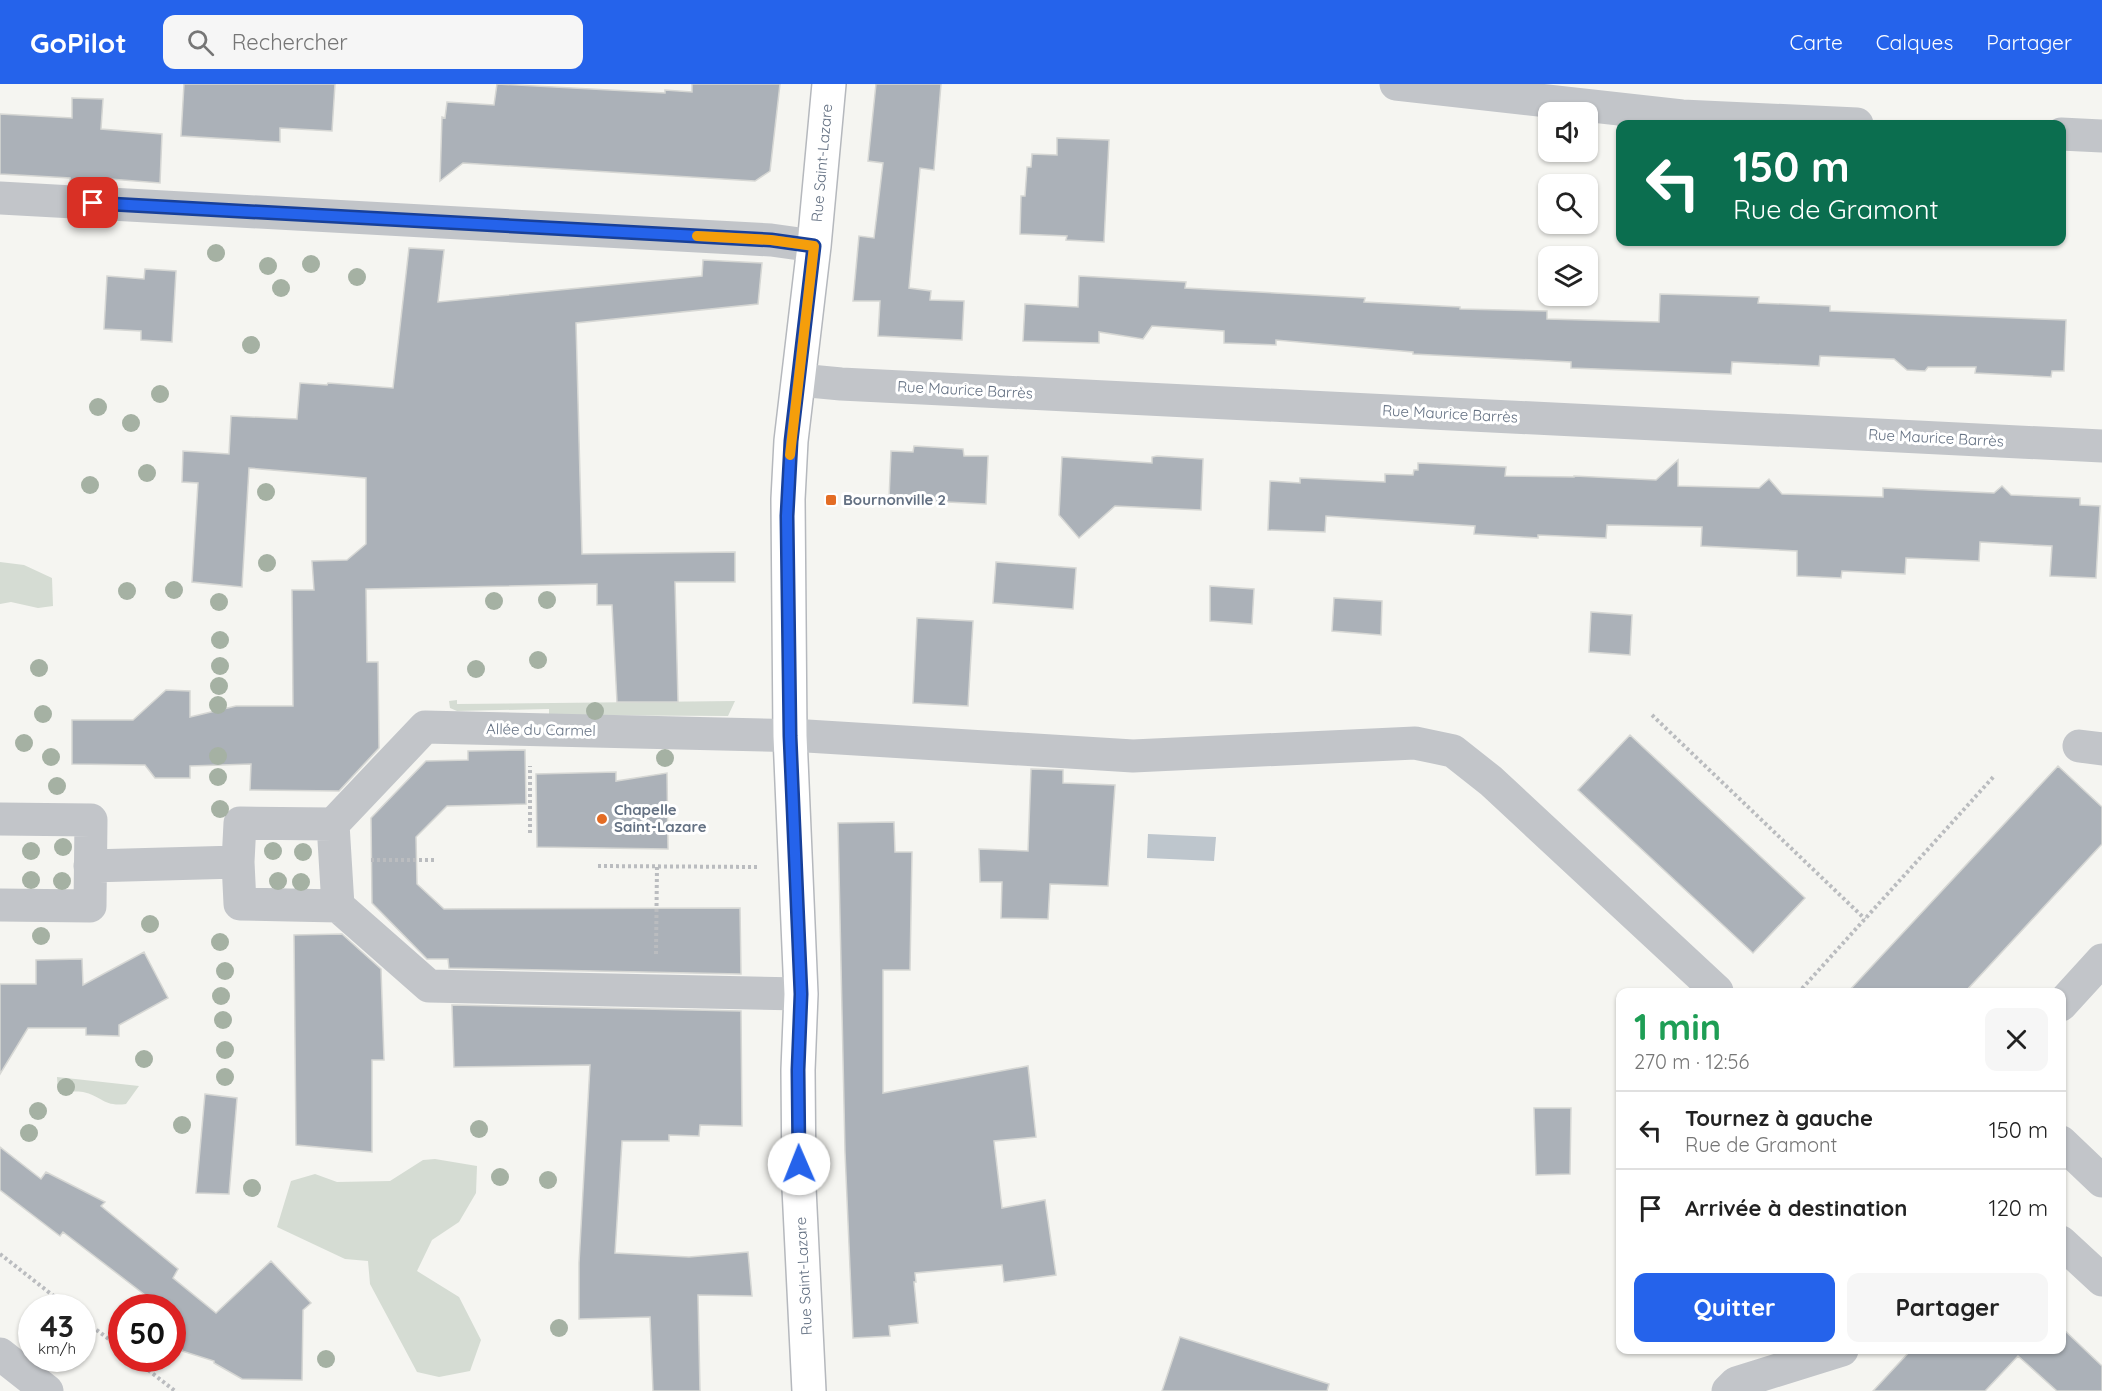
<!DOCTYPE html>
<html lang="fr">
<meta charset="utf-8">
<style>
body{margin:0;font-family:Quicksand,sans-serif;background:#f6f6f6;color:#222;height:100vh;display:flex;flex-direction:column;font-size:22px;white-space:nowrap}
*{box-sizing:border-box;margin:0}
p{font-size:20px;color:#767676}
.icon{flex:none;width:33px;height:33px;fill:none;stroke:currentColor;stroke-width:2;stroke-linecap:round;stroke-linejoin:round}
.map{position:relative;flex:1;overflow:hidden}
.side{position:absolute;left:1616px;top:904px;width:450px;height:366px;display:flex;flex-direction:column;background:#fff;border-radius:12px;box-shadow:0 2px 4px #0004}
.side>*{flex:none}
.hud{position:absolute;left:1616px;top:36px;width:450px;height:126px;border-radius:12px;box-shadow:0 2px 4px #0004;background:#0b6e4f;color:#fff;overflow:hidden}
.buttons{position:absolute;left:1538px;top:18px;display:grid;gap:12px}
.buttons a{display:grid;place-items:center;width:60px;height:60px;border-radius:12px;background:#fff;box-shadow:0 2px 4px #0004;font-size:30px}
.speed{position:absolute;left:18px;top:1210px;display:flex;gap:12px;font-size:30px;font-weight:700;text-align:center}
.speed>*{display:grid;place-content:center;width:78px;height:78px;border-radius:50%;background:#fff;box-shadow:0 2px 4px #0004;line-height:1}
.speed small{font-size:15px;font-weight:400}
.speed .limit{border:9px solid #d22;background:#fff;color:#111}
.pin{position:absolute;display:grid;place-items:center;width:51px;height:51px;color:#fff;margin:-26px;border-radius:12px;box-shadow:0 3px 9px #0006}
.me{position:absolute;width:66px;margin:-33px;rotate:359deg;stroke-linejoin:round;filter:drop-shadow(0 0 4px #0008)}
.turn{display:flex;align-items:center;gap:21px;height:126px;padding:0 18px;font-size:27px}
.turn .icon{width:78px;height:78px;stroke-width:2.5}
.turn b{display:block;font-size:42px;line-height:51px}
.round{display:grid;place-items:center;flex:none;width:63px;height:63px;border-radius:12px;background:#f6f6f6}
.overview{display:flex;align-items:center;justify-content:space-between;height:102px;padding:0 18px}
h1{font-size:36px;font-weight:700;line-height:45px;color:#1e9e55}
.cta{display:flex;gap:12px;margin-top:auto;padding:12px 18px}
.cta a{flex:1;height:69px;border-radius:12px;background:#2563eb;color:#fff;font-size:24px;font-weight:700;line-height:69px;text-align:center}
.cta a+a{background:#f6f6f6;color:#222}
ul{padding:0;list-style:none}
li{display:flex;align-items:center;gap:18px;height:78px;padding:0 18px;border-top:2px solid #e0e0e0}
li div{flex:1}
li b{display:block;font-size:22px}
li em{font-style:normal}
header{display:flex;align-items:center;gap:36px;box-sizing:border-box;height:84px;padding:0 30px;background:#2563eb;color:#fff}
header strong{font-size:28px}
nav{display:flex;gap:33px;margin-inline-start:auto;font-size:21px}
.search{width:420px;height:54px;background:#f6f6f6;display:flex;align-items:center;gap:15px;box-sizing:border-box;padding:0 21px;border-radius:12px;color:#767676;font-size:22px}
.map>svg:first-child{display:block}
.green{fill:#d5dcd3}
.water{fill:#bec6cd}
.building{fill:#abb1b8;stroke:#d6d7d4;stroke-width:1.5}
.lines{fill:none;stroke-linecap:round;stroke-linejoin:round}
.major-casing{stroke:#b5b8bd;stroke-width:36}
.path{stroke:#babcbf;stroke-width:4;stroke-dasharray:3 3;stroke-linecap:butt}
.minor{stroke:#c2c5c9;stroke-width:33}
.major{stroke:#fff;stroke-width:33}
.tree{fill:#a5b1a3}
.route-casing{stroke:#184099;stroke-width:15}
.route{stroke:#2563eb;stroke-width:10}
.slow{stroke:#f59e0b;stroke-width:10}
.poi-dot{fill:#e36c24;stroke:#fff;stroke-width:2}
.labels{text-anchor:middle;stroke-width:6;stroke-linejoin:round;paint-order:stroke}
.street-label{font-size:15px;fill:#647183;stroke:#fff}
.poi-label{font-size:15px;font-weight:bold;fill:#647183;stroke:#fff;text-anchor:start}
</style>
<header>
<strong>GoPilot</strong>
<div class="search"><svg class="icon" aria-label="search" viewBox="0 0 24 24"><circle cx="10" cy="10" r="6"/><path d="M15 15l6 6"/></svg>Rechercher</div>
<nav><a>Carte</a><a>Calques</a><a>Partager</a></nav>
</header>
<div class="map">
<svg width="2102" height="1307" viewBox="0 0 2102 1307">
<rect width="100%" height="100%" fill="#f5f5f1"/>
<path class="green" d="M0,478L24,481L52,494L53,522L38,524L11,518L0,520Z
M457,616V620L735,617L728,632L549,631V625L457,627L450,624L449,617Z
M57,993L139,1002L126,1020C103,1023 102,1012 83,1008C74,1007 67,1008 58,1008Z
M435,1075L477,1082L476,1109L459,1138L432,1156L417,1187L459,1213L481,1256L470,1287L439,1293L417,1288L370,1200L368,1177L345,1175L277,1143L291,1097L315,1090L337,1098L390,1097L423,1076Z"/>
<path class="water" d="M1148,750L1216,753L1214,777L1147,774Z"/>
<path class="building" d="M184,0H335L332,47L280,44V58L181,52Z
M497,0L665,9V6L692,8V0H780L770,87L755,97L463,79L440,97L442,33L445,34L447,18L494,21Z
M876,0H941L934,86L920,84L909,204L931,207L930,216L964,217L962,256L878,252L880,217H853L859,152L874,154L883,79L868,77Z
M72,14L103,15L101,45L162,50L160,99L98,94L97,101L70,99V94L0,90V30L72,34Z
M1057,54L1109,56L1104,158L1066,156L1067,152L1020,150L1021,112H1025L1027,83H1031L1032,70L1057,71Z
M409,164L444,166L438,218L702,192L703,176L762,179L758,220L576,239L582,470L735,468V498H675L678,618H617L612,521H597V500L366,505L367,578H378L379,664L339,707L250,706L251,680L190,682V694H155L145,681L72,680V636H133L166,606L190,607V633L236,622H293L292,506H314L312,477L347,476L366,460V394L249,384L242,503L192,498L198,399L182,398L183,367L229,370L231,332L297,335L300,299L327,301L328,299L393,304Z
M145,185L176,187L172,258L141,256V247L104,245L107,192L144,195Z
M1079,192L1186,198L1185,204L1365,214L1364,218L1460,223V225L1547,227V235L1659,238L1660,210L1759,213L1758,219L1830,222V227L2066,236L2064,287H2052L2051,293L1975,289L1976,283H1928L1925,287L1907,286L1894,275L1820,272L1819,282L1732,278L1731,290L1571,284V278L1413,270V268L1276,256V261L1224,259V247L1152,242L1143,255L1099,248V259L1023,257L1025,220L1078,223Z
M914,362L963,365L964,372H988L986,420L889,415L891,367L913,368Z
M1157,372L1203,375L1201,426L1115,422L1079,454L1059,431L1062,373L1152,379V373Z
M1678,376V402L1759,404L1769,395L1782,410L1883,413V404L1994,409L2002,402L2011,411L2080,414V421L2100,422L2096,494L2050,492L2052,462L1980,458L1979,477L1906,474L1905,490L1842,487L1841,494L1797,492V467L1701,462L1702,443L1607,441L1606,454L1538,451V454L1474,450L1475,442L1326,432L1325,448L1268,446L1270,397L1300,399V394L1385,398V390L1413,391L1414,386H1418V379L1506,383L1505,392L1574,393V392L1656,396Z
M996,478L1076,484L1073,525L993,519Z
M1210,502L1254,505L1252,540L1210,537Z
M1334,514L1382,517L1381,551L1332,547Z
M1591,528L1632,531L1630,571L1589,568Z
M917,534L973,537L968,622L913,619Z
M1630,651L1805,814L1753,869L1578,706Z
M525,666L526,720L447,722L416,753L417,800L444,825L740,824L741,890L449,884L448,875H427L372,819L371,734L426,677L468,676V667Z
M2058,682L2102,723V760L1964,909H1847Z
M1031,685L1063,686V699L1115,701L1108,802L1050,800L1048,835L1001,834L1002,798H980L979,765L1028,767Z
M616,688V697L667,689L668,765L537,763L536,690Z
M894,738L895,768H912L910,886H883V1009L1028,982L1036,1053L994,1057L1002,1124L1045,1116L1056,1191L1004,1198L1002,1181L915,1189L916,1198H914L918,1239L889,1242L890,1252L853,1254L845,1068L838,739Z
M342,850L381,885L384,976H372V1068L296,1061L294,851Z
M144,868L168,914L119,941V952L86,951V944H28L0,990V900H36V876L82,875L83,901Z
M452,921L741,927L742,1042L700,1041L699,1052L669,1051V1057H622L615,1169L689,1173L748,1168L752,1212L698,1211L700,1307H653L650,1233L579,1235V1179L590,981L454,983Z
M205,1010L237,1014L229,1110L196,1109Z
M1534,1024H1571L1570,1090L1536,1091Z
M0,1063L41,1095L46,1088L105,1118L101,1122L178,1185L173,1194L216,1229L271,1177L311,1219L303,1226L302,1296L242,1295L214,1279V1277L182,1267L183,1241L172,1233V1224H162L63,1148L60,1152L0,1106Z
M2061,1243L2102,1282V1307H2057L2018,1272L1985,1307H1873L1911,1266H2061Z
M1180,1253L1329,1300L1327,1307H1162Z"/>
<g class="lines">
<g class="major-casing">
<path id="major" d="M809,1307L799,1104L798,986L801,910L790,652L788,415L791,357L814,162L829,0"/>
</g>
<path class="path" d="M1652,631L1865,835
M530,749V682
M371,776H437
M598,782L759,783
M656,870L657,782
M1798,909L1995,691
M0,1170L69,1224
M82,1235L122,1265
M134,1275L175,1307"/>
<path class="minor" d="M1396,0L1682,32L1857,40
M2061,50L2102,52
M0,114L771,156L814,162
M799,296L841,300L2102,362
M2079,662L2102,665
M0,735L91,736L90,822L0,821
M238,778L240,739L333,740
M90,782L238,778L240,820L338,822
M801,910L429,902L338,822L333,740L425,643L807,652L1133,672L1415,659L1453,667L1491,697L1717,907
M2061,921L2102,876
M2061,1058L2102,1097
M2061,1158L2102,1196
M0,1270L47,1307
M1728,1307L1736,1299L1842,1266"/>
<use href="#major" class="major"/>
</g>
<g class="tree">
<circle cx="216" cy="169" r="9"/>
<circle cx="311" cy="180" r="9"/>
<circle cx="268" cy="182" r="9"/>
<circle cx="357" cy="193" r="9"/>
<circle cx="281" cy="204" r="9"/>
<circle cx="251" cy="261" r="9"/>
<circle cx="160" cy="310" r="9"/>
<circle cx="98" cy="323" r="9"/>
<circle cx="131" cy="339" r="9"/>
<circle cx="147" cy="389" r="9"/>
<circle cx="90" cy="401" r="9"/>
<circle cx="266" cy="408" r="9"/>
<circle cx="267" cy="479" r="9"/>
<circle cx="174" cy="506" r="9"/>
<circle cx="127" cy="507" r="9"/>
<circle cx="547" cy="516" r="9"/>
<circle cx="494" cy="517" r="9"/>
<circle cx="219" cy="518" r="9"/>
<circle cx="220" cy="556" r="9"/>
<circle cx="538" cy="576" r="9"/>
<circle cx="220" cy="582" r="9"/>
<circle cx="39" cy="584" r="9"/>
<circle cx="476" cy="585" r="9"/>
<circle cx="219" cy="602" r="9"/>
<circle cx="218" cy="621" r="9"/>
<circle cx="595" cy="627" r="9"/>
<circle cx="43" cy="630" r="9"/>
<circle cx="24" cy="659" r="9"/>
<circle cx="218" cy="672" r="9"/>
<circle cx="51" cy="673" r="9"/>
<circle cx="665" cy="674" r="9"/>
<circle cx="218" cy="693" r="9"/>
<circle cx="57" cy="702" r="9"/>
<circle cx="220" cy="725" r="9"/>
<circle cx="63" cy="763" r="9"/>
<circle cx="31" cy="767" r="9"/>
<circle cx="273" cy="767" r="9"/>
<circle cx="303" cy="768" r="9"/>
<circle cx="31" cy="796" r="9"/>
<circle cx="62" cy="797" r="9"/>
<circle cx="278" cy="797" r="9"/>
<circle cx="301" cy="798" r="9"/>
<circle cx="150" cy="840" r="9"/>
<circle cx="41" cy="852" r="9"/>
<circle cx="220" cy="858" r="9"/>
<circle cx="225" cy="887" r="9"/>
<circle cx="221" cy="912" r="9"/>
<circle cx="223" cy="936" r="9"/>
<circle cx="225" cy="966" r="9"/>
<circle cx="144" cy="975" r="9"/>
<circle cx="225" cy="993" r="9"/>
<circle cx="66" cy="1003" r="9"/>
<circle cx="38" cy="1027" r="9"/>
<circle cx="182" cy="1041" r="9"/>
<circle cx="479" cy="1045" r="9"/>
<circle cx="29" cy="1049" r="9"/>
<circle cx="500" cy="1093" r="9"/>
<circle cx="548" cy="1096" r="9"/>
<circle cx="252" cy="1104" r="9"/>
<circle cx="559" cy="1244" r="9"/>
<circle cx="326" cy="1275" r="9"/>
</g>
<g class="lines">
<g class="route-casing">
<path id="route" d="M93,119L771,156L814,162L791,357L787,432L790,652L801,910L798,986L799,1080"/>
</g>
<use href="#route" class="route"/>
<path class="slow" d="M697,152L771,156L814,162L790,371"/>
</g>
<g class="poi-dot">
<rect x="825" y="410" width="12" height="12" rx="3"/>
<circle cx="602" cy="735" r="6"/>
</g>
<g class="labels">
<g class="street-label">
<text transform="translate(822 79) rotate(-85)" y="5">Rue Saint-Lazare</text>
<text transform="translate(965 306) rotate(3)" y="5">Rue Maurice Barrès</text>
<text transform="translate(1450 330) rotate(3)" y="5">Rue Maurice Barrès</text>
<text transform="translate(1936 354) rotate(3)" y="5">Rue Maurice Barrès</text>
<text transform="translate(541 646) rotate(1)" y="5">Allée du Carmel</text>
<text transform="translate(804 1192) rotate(-93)" y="5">Rue Saint-Lazare</text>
</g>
<g class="poi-label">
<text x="843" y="421">Bournonville 2</text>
<text x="614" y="731">Chapelle<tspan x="614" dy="17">Saint-Lazare</tspan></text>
</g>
</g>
</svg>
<div class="buttons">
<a><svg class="icon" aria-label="sound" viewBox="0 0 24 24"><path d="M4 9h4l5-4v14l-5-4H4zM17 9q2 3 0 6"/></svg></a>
<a><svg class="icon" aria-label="search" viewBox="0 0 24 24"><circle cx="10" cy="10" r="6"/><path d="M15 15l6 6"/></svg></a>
<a><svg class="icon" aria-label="layers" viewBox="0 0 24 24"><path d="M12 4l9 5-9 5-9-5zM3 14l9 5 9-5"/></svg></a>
</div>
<div class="speed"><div>43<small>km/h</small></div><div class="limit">50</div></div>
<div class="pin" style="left:93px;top:119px;background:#d93025"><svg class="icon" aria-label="arrive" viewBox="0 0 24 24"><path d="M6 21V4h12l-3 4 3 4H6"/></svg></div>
<svg class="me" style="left:799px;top:1080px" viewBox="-20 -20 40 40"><circle r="19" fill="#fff"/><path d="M0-13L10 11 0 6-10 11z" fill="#2563eb"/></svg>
<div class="hud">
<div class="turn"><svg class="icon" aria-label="left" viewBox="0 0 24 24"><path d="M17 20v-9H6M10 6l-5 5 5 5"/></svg><div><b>150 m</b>Rue de Gramont</div></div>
</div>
<section class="side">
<div class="overview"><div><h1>1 min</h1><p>270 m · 12:56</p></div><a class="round"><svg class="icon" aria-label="close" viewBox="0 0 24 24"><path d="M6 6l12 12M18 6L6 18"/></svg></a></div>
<ul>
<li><svg class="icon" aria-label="left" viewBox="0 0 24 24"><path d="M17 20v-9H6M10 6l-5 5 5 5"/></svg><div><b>Tournez à gauche</b><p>Rue de Gramont</p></div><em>150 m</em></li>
<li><svg class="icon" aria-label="arrive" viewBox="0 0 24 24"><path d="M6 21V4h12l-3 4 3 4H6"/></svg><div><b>Arrivée à destination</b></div><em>120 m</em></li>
</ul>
<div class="cta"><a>Quitter</a><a>Partager</a></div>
</section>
</div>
